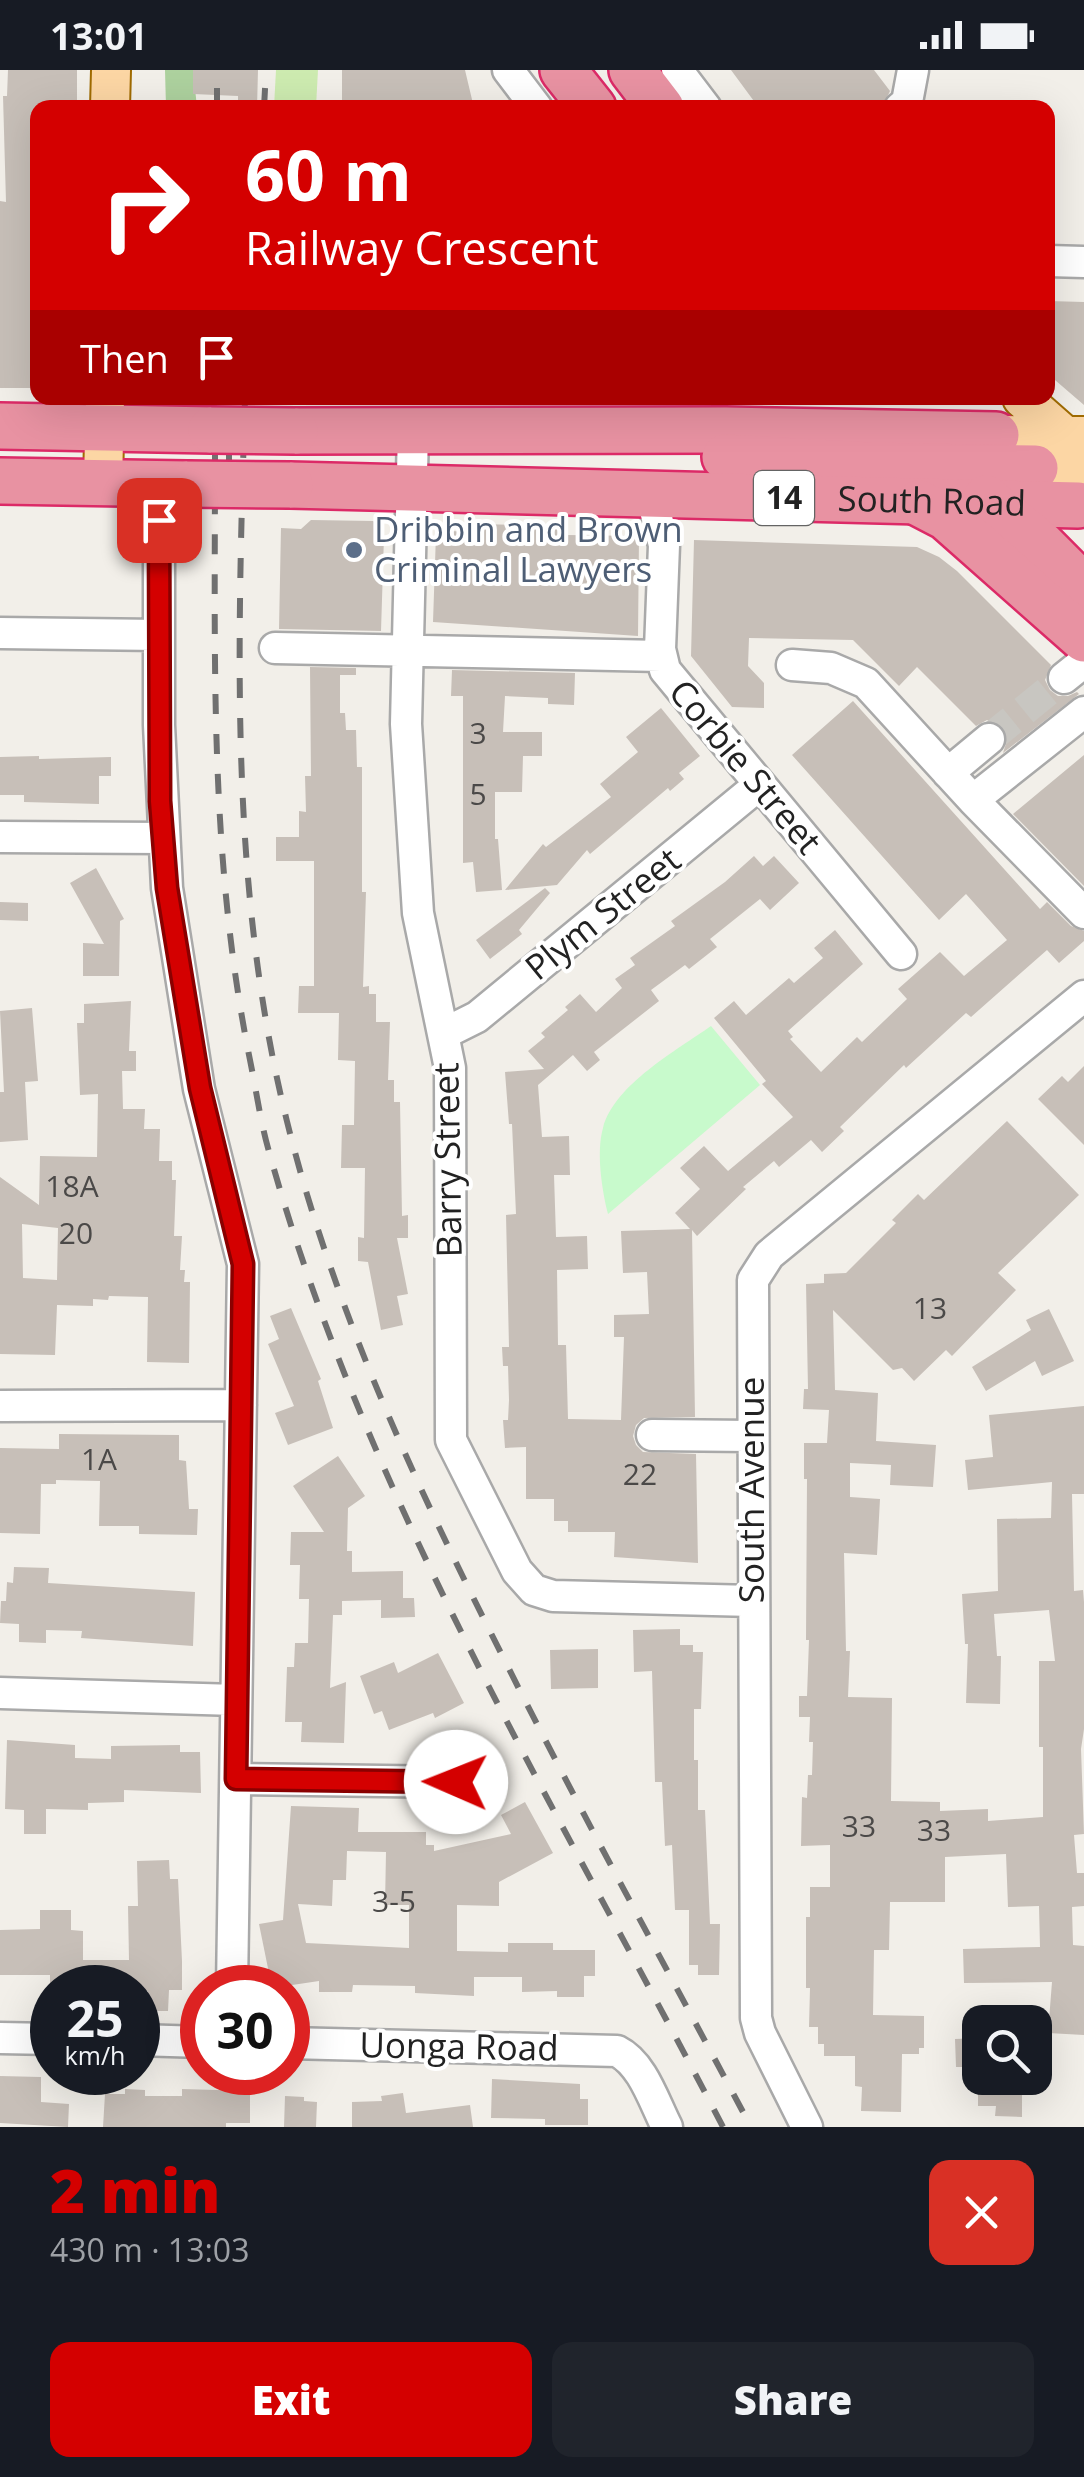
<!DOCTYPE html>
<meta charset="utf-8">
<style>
body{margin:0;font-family:"Open Sans",sans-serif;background:#20242c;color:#f1f3f6;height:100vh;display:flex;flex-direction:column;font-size:38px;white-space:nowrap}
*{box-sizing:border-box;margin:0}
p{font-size:32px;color:#9ea1a6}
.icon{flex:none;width:55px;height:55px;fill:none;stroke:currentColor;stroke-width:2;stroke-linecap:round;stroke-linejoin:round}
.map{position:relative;height:2057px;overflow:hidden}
.sheet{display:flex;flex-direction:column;background:#171b24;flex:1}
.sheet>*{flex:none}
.banner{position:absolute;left:30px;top:30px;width:1025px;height:305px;border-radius:20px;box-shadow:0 10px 40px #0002;background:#d40000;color:#fff;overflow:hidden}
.tools{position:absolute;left:962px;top:1935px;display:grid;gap:20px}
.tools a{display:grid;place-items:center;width:90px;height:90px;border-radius:20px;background:#171b24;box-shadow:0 10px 40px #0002;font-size:50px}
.speed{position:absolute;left:30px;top:1895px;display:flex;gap:20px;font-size:50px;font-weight:700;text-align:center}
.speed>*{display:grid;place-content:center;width:130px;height:130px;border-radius:50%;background:#171b24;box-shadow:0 10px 40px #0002;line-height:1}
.speed small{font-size:25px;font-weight:400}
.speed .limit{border:15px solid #d22;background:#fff;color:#111}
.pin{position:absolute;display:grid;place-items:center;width:85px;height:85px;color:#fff;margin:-42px;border-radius:20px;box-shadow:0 5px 15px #0006}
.me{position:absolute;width:110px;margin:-55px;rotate:271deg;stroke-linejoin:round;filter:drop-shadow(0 0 8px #0008)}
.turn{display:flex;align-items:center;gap:35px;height:210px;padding:0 50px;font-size:45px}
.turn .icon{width:130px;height:130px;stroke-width:2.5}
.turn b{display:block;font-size:70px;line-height:85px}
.then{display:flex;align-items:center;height:95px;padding:0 50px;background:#0003;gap:20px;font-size:38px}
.round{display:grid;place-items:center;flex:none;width:105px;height:105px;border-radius:20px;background:#20242c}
.head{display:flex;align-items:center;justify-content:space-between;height:170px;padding:0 50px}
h1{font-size:60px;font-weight:800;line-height:75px;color:#d40000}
.button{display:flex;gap:20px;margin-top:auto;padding:20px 50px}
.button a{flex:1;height:115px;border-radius:20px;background:#d40000;color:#fff;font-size:40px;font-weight:800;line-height:115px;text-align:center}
.button a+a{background:#20242c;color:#f1f3f6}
.status{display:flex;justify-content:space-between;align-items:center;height:70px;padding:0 50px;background:#171b24;direction:ltr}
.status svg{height:28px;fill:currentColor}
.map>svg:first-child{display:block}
.grass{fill:#cdebb0}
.forest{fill:#add19e}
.park{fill:#c8facc}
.building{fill:#c7bfb8;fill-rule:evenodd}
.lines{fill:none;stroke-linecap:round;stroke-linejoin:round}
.minor-tunnel{stroke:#c8c6c1;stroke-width:30;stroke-dasharray:30 15;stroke-linecap:butt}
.minor-casing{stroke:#a9a9a9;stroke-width:35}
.major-casing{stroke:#a06b00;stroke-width:42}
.highway-casing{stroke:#dc2a67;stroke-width:50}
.minor{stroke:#fff;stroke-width:30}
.major{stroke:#fcd6a4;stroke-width:38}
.highway{stroke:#e892a2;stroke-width:45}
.rail{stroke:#707070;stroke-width:6;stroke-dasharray:20 20;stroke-linecap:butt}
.highway-bridge-casing{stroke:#dc2a67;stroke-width:50;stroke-linecap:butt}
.highway-bridge{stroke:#e892a2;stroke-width:45}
.route-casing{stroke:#8a0000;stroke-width:25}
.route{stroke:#d40000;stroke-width:18}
.service-dot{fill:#5c6f8a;stroke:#fff;stroke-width:4}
.labels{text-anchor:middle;stroke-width:8;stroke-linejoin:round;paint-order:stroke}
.number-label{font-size:30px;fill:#4b4948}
.shield{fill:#fff;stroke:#646464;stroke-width:2.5}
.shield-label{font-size:32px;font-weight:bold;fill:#222}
.street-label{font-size:35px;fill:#222;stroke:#fff}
.service-label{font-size:35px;fill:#4e5e75;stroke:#fff;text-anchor:start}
</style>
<div class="status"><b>13:01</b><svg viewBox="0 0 49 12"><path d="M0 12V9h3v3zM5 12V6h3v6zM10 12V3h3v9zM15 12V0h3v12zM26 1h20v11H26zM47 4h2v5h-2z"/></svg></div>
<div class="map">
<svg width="1084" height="2057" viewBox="0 0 1084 2057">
<rect width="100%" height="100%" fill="#f2efe9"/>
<path class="grass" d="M276,0H318L316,37H274Z"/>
<path class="forest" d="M165,0H193L197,37H166Z"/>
<path class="park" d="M711,956L760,1015L608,1144C602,1120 596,1082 603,1058C614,1015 677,980 711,956Z"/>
<path class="building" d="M8,0H77V38H38V318H0V131L6,132L3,26H7Z
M193,0H258L257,38H238V26L193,24Z
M342,0H465L474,38H342Z
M731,0H874L890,21L882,38H759Z
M1048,231L1084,232V335L1048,304Z
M311,450L373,451L380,455L384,466L381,561L279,559L281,458L301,459Z
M477,454L567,456V465L639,466L638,566L433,552L436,464L447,465L448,461L477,462Z
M694,470L917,477L939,487L957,501L1051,595L1045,610L1050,620L1058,626H1068L1077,622L1079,624L1003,683L1008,667L1003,656L987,650L976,656L917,597L899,616L853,570L749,568L748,596L764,613V638L732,637L691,586Z
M310,597L356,598V605H340V643H345L346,660H356L357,697H362V822H366L363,917L369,916V924H376V952H390L388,1010H394V1032H400L402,1146L408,1145V1168H397L408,1224L397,1226L403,1255L381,1260L368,1192L358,1191V1167L364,1168L365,1098H341L342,1055H354L355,991L338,990L339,943H298L299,916H314V791H276V767H299V741L306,742L305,706H311Z
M452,600L575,603L574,635L548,634V628L505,626L503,662H542V686H523L522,722H495V769H498L502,820L476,822L473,792L463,793V626H451Z
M853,631L1040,839L1047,832L1071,856L1084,861V871L1059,893L1047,880L971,947L966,943L906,998L904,995L840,1057L844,1061L822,1082L811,1070L779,1097L774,1091L743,1117L746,1119L697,1166L692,1160L695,1347L644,1348L636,1355L633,1366L636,1375L643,1382L696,1384L698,1493L614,1487L615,1462H568V1451H554V1429H526V1377L505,1378L503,1350H508L509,1330L508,1296H503L502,1277H509L506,1145L516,1144L512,1054H509L505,1002L544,999L528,981L545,967L541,963L568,940L565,937L580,924L596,942L622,918L615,909L635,895L630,888L675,856L671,851L725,812L754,786L763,796L774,786L799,813L770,840L760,829L710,869L717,877L689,899L685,895L651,920L659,931L594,982L600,990L587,1001L573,985L538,1015L542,1067L569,1066L570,1105H554L556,1167L587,1166L588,1199L557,1200L558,1275H566L568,1349L621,1350L624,1267H614V1245L649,1244L647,1202L623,1203L621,1161L690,1159L675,1143L700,1119L680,1098L704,1076L728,1101L793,1047L762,1014L766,1011L714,948L734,931L746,945L789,908L794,913L823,888L814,878L835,860L863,894L788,961L793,967L790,969L821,1002L857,967L862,972L907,929L898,919L940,882L964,906L1007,870L966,824L939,850L792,685Z
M661,638L700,686L679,703L684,709L670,721L668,718L590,784L587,780L557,815L505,820L543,774L546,777L611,727L600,714L638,682L626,667Z
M1084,685V816L1013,744Z
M39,686V689L111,687V706H99V734L24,732V725H0V687Z
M96,798L124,849L120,851L119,906H83V873L104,874L70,813Z
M545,818L550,823L519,860L522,864L490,889L476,870Z
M0,832L28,833V851L0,850Z
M131,931L129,981H136V1001H122L123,1039H145L144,1059H160L159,1091H172V1110H176L174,1166H182L180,1200H185L184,1212H190L189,1293L147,1292L148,1227L109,1226L108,1230L93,1229V1236L57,1235L55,1285L0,1284V1107L39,1135L40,1086L97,1087L98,1024L80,1025L77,953H84V934ZM22,1154L58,1158L57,1210L23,1208Z
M32,938L38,1011L25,1012L28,1070L0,1072V1022H4L0,941Z
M1084,996V1075L1038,1029L1062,1006L1068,1012Z
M1007,1051L1079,1125L998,1203L1016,1220L952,1286L946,1280L914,1311L902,1298L893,1300L833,1240L835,1320L878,1323L876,1371L936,1375L933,1417L890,1415L891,1395L850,1393V1427L880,1429L877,1485L844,1483L846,1581H850L848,1627L892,1628L891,1731L940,1732V1741L988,1739V1751L1043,1747V1677H1039V1591H1055L1049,1540L994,1544L997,1586H1001L1000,1634L966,1633L968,1574H965L962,1524L998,1521L997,1449L1051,1448L1052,1412L968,1420L965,1390L993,1387L989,1345L1084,1336V1424H1072L1074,1521L1083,1520L1084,1532V1659L1081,1679L1084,1764L1074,1765L1077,1803H1084V1836L1072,1837L1073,1875L1084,1876V1965L1048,1963L1052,1912L964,1913L963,1879L1040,1877L1039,1836L1008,1837L1006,1784L945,1787V1832H890L889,1880H874L873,1945L924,1946V1978H919V1984H902L901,2042L861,2041L862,2017L855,2016V1986H824V1974H818V1957H809L810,1918H806V1847H810V1817H830V1775L801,1776L802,1727L807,1728L808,1705H812L813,1672H809L810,1647H799V1626H807L809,1570H806L807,1409H804V1373H827L829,1340L803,1339L804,1319H808L806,1214L824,1213V1204L846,1203L896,1153L892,1150L918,1124L924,1130Z
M291,1238L321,1309L318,1311L333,1358L288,1375L275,1343L294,1336L268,1274L279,1269L270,1246Z
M1049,1239L1074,1291L1042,1306L1035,1291L986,1321L972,1297L1031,1260L1026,1250Z
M59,1364L179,1365V1390L186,1391L189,1439H198L197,1465L139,1464V1456H99L100,1411L56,1410V1414H41L40,1464L0,1463V1378L59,1379Z
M338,1386L365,1426L348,1438L347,1481H352V1502L403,1501V1528H414L415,1547L381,1548V1530L342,1531V1545H333L330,1618L346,1612L344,1673L301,1672L302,1652H285L287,1597H294L295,1573H308L309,1529H299L300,1495H290L291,1462H324L293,1416Z
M14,1497L49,1498L48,1513L195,1522L193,1576L81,1568L82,1561L46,1560V1573L19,1572V1554L0,1553L1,1531H6L7,1512L13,1513Z
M680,1559V1575H693V1582H703L701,1639H694V1690H698V1740H705L710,1854H720L719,1905H698V1895H689V1840H675L672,1775L665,1776L662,1712H655L652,1601L634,1602L633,1560Z
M598,1579V1618L551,1619L550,1580Z
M438,1583L464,1633L435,1648L433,1643L389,1660L382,1641L374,1644L360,1606L394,1592L398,1603Z
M7,1670L75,1675V1688L111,1689V1676L180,1675V1682H200L201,1723L124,1720V1732L88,1733V1740L46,1739V1764H24V1740L5,1739Z
M525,1732L553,1783L499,1812V1836L457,1835V1881L508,1882V1873H553V1880H595V1906H584V1927H557V1921L522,1922V1907H474V1926L415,1923V1916L353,1915L352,1922H319V1911L272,1918L259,1854L283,1850L291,1736L359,1738L358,1762H426V1775H434V1781L511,1764L501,1745ZM347,1781L386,1782L385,1835H409V1878L306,1873L298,1834L332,1836L333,1810H346Z
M169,1790L170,1809H178L182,1891V1920H169L168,1941H147L148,1921H138V1918H50V1905H0V1860L40,1859V1840H71V1860L83,1861V1890H129L128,1836H138L137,1791Z
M980,1968V1997H956L955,1969Z
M0,2006L41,2007V2032L69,2034L68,2057L0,2053Z
M978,2008H1022V2047L995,2046L996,2036H978Z
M492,2009L580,2014V2029H588V2055H545V2049L491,2048Z
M125,2019L145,2020V2026H182V2019L250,2021V2053H226V2057H103L105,2024H125Z
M403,2023L406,2043L470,2035L473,2057H352V2032L382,2031L381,2026Z
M285,2026L304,2027V2031L317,2032L316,2057H284Z"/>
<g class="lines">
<path class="minor-tunnel" d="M989,669L1064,608"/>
<g class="minor-casing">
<path id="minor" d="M508,0L537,38
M677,0L706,38
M900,38L907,32L913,0
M1048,191L1084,192
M413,361L406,654L418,843L450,998L451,1370L517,1501L534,1520L553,1526L753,1531
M163,413L159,451V655L167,818L199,1019L243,1194L232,1918
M651,425L664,475L660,579L665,600L901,884
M0,563L159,565
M275,578L661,586
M792,595L831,598L866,613L973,730L1084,843
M1064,608L1084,592
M948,703L989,669
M973,730L1084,642
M0,767L162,768
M443,964L477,947L759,715
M0,1336L241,1335
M652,1365L752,1366
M0,1623L236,1630
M236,1709L456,1712
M0,1968L52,1969
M138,1970L202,1972
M288,1973L617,1981C643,1994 654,2032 667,2057
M807,2057L760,1963L756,1948L753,1210L769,1185L1084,926"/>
</g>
<g class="major-casing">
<path id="major" d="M110,38L111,0
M1022,328L1064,365
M996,365L1084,366
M1035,398L1084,401
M103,412L105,328"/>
</g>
<g class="highway-casing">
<g id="highway">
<path d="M563,0L593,38"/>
<path d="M632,0L661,38"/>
<path d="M0,356L211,360"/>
<path d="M295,361L726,360L996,365"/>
<path d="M725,387L870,395L1035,398"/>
<path d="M0,411L187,414"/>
<path id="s1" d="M290,415L1078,435"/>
<path d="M986,428L1041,474L1084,517"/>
<path d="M919,433L946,447L1084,569"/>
</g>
</g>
<use href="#minor" class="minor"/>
<use href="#major" class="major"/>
<use href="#highway" class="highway"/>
<path class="rail" d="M217,38V0
M264,38L266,0
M245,328C239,533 231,742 265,945C302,1170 399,1382 501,1583C581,1743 667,1899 751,2057
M215,384C215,589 209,788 250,990C256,1019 260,1049 268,1078C364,1426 558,1739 723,2057
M229,405V328"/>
<g class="highway-bridge-casing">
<path id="highway-bridge" d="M211,360L295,361
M187,414L290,415"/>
</g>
<use href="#highway-bridge" class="highway-bridge"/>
</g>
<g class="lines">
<g class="route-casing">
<path id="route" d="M159,450L160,731L167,818L200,1018L243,1194L236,1709L456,1712"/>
</g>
<use href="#route" class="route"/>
</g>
<circle class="service-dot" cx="354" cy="480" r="10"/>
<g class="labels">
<g class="number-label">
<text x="478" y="674">3</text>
<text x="478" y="735">5</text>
<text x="72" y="1127">18A</text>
<text x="76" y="1174">20</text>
<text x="930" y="1249">13</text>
<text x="99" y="1400">1A</text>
<text x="640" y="1415">22</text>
<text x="859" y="1767">33</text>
<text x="934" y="1771">33</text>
<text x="394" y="1842">3-5</text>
</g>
<rect class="shield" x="754" y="401" width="60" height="54" rx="8"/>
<g class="shield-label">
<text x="784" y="439">14</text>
</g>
<g class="street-label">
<text dy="12" stroke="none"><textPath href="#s1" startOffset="642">South Road</textPath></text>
<text transform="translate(745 697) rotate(50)" y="12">Corbie Street</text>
<text transform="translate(603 844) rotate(-39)" y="12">Plym Street</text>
<text transform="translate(448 1090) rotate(-91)" y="12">Barry Street</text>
<text transform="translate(752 1420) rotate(-90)" y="12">South Avenue</text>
<text transform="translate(459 1977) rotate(1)" y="12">Uonga Road</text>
</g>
<g class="service-label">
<text x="374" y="472">Dribbin and Brown<tspan x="374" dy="40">Criminal Lawyers</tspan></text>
</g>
</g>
</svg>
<div class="tools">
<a><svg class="icon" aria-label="search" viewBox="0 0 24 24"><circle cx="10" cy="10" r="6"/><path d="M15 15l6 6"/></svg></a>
</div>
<div class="speed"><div>25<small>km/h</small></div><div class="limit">30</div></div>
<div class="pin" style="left:159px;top:450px;background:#d93025"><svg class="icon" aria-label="arrive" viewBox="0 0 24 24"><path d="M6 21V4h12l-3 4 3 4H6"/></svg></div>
<svg class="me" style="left:456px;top:1712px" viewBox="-20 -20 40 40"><circle r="19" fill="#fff"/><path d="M0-13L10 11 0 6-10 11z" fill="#d40000"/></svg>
<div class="banner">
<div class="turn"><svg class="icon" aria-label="right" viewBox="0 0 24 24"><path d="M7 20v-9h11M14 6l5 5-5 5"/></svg><div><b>60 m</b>Railway Crescent</div></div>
<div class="then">Then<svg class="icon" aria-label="arrive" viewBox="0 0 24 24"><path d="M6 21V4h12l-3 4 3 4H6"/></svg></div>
</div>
</div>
<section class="sheet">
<div class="head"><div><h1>2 min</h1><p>430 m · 13:03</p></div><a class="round" style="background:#d93025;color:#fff"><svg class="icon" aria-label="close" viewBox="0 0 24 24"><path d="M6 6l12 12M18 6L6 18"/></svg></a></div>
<div class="button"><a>Exit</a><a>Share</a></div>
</section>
